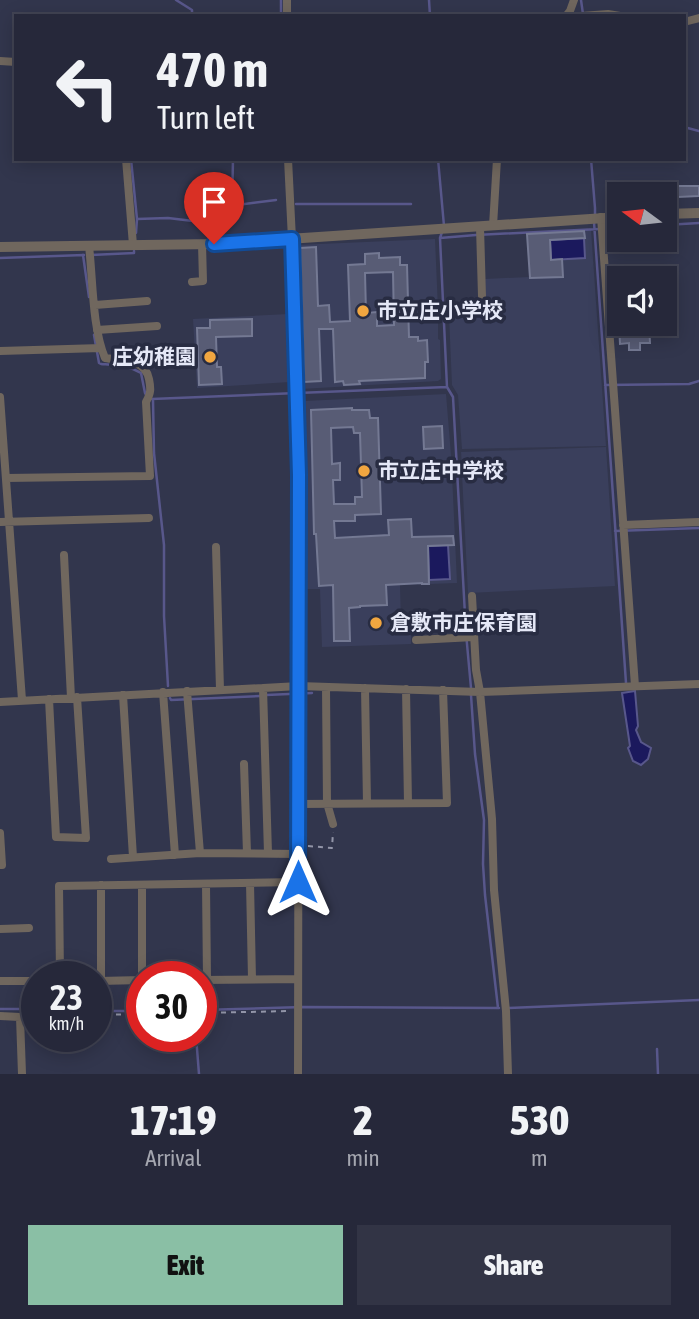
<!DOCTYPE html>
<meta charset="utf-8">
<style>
body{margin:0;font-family:"Asap Condensed","Noto Sans JP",sans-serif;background:#323445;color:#f1f3f6;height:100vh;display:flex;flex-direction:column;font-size:26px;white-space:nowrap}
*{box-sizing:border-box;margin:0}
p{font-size:23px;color:#a4a6af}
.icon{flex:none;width:38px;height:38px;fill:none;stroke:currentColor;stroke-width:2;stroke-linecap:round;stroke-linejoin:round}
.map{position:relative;height:1074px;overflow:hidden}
.sheet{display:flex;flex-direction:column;background:#26283a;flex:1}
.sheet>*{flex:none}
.top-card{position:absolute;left:14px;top:14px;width:672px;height:147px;border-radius:0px;box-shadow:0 4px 18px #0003,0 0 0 2px #424454;background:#26283a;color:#f1f3f6;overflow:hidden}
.needle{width:46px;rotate:285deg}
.buttons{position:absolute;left:607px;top:182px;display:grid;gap:14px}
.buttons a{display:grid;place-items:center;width:70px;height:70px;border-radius:0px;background:#26283a;box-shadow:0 4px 18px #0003,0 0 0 2px #424454;font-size:35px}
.speed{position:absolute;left:21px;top:961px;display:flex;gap:14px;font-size:35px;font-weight:700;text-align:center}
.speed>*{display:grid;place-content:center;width:91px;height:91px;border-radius:50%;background:#26283a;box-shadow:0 4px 18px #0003,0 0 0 2px #424454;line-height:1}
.speed small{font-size:18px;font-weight:400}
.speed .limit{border:10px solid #d22;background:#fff;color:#111}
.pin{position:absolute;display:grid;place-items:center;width:60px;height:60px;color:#fff;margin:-72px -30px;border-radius:50% 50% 50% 0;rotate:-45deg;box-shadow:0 0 7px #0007}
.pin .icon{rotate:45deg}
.me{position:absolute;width:77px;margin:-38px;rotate:0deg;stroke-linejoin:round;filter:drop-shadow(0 0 5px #0008)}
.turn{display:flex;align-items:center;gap:24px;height:147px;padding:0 28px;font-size:32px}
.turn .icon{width:91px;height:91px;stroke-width:2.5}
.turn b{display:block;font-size:49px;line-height:60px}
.eta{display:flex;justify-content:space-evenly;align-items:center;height:119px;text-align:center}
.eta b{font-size:42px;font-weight:800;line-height:49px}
.primary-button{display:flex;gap:14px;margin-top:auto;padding:14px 28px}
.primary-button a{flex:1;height:80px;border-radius:0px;background:#8abfa5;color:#111;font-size:28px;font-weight:800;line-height:80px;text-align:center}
.primary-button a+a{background:#323445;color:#f1f3f6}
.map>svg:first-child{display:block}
.built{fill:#3a3f5c}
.water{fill:#1b195d;stroke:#58578b;stroke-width:2}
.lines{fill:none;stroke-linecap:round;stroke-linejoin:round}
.stream{stroke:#58578b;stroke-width:2.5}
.building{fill:#585c75;stroke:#747993;stroke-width:2;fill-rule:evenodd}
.path{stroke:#9295a8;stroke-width:2;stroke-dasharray:5 5;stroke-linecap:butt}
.minor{stroke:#70675e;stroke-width:8}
.tertiary{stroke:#70675e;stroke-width:10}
.route-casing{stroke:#114b97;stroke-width:18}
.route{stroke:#1a73e8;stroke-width:12}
.poi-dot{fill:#f1a640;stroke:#282c42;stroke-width:2.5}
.labels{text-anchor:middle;stroke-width:7;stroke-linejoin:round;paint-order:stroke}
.poi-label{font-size:21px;font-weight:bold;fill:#e5e8f7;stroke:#282c42;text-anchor:start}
</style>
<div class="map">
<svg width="699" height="1074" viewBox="0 0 699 1074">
<rect width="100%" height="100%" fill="#32364d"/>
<path class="built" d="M591,230L606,446L462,449L458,395L452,385L449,315L438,316V339L440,340L441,379L438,381L301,389L297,245L435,239L438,309H448V304L486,303L485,279L529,277L527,234Z
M288,314L292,380L290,382L197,388L193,319Z
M446,394L452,467L462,466L461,452L606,447L615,586L468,593L462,474H452L457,583L400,585L401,623H411V644L322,647L320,589H302L303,541L300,399L305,401Z"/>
<path class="water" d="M584,238L585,258L551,260L550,240Z
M448,545L450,579L429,580L428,546Z
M635,691L638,726L636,730L641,742L651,748L648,759L641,765L633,761L628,748L630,746L622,693Z"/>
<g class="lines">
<path class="stream" d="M176,0L192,10V16
M281,0V16
M429,0L430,16
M581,0L583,14
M684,127L699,131
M131,159L137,219
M438,159L444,226
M591,159L595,208V215
M296,204H411
M232,207L233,159
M594,222L626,683
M665,225L699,223
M442,232L440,238L447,387L453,397L466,633L471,688
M136,233L137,219L168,218L193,221L237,205L276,200
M440,238L476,235L620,228
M83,255L89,297
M91,255L134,253V251
M0,258L84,255
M94,335L99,363L101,364C115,365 128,365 141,373L145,393L146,395
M605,385L689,384L699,381
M152,399L447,387
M153,400L154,453L164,545V616L168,686
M615,531L699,528
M266,695L312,693
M471,695L475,754L484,820L483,864L485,895L498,1008
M170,698L171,700L260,696
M509,1008L699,1000
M0,1009H37
M201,1010L303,1007L499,1008
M96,1011H142
M196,1036L199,1074
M657,1049L658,1074"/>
</g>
<path class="building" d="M677,186H699V196L678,197Z
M584,231L585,238L550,240L551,260L562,259L563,277L530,278L527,234Z
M316,247L318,306L329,305L330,322L350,321L348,265L365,264V254L379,253V258L400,257V265H407L409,337H418V341L427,340L428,362H425V378L359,381L360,384L344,385L343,381L335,382L333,329H319L321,381L304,382L300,248ZM393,272L394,325L377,326V312L366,313L365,273Z
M646,265V278H617L616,267Z
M252,319V336L216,337L217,367H221L222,384L199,385L197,328H210V320Z
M619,324H649L650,343H640V350H629V343L620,344Z
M352,408V410H369L370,418H378L381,514L355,515V521H334L335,538L389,535L388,520L411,519L412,537L453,536L454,545L428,546L429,584H422V583L386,585L387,605L360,606V607L349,608L350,641H334L333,585L319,586L316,534H314L311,410ZM353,427L354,433H360L362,497H355V504H334L333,480H340V463L332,464L331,428Z
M442,426L443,448L424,449L423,427Z"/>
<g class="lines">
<path class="path" d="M308,846L332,848L333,832
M201,1013L290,1011
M96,1015L142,1014
M27,1016H37"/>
<path class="minor" d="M287,0V16
M566,16L570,11L574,0
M581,16L608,14L620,16
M684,22L699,18
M0,61L16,62
M126,159L133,245
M288,159L292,239L299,475L298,1074
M601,217L635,686
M493,226L497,159
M480,227L482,296
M192,282L203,281L202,244
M95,305L147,301
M97,330L157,326
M0,351L101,348
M0,397L22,700
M6,478L150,476L146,402C151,393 151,389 149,379C145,358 121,361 105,358C92,327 93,280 89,246
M0,522L149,518
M623,525L699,522
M216,547L220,690
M64,555L71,698
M472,596L476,670L480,692L492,819L494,890L506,1011L508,1074
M416,640L474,637
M326,687L327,803L333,824
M263,688L268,853
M365,688L367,803
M406,689L408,803
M187,691L200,853
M163,692L175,855
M123,695L133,857
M49,699L56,837L86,838L77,697
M0,702L299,686L480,692L699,684
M244,764L247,853
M298,804L447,803L443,690
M0,833L2,865H0
M111,859L200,853L298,854
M250,883L252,979
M206,884L207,980
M101,885V980
M142,885V976
M0,929L29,928
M60,976L59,886L298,882
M201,980L298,979
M0,981H37
M99,981L142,980
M0,1016L20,1017L22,1074"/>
<path class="tertiary" d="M665,214L699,213
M0,247L214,244L620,217"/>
</g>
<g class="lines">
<g class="route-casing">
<path id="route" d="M214,244L292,239L299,475L298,882"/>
</g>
<use href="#route" class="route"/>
</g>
<g class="poi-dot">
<circle cx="363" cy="311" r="7"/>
<circle cx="210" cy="357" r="7"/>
<circle cx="364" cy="471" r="7"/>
<circle cx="376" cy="623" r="7"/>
</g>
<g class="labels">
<g class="poi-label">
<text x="377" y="318">市立庄小学校</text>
<text x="196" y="364" text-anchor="end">庄幼稚園</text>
<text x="378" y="478">市立庄中学校</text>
<text x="390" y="630">倉敷市庄保育園</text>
</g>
</g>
</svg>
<div class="buttons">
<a><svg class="needle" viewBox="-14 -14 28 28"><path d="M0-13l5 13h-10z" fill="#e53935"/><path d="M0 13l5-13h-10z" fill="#a4a6af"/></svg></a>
<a><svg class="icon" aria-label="sound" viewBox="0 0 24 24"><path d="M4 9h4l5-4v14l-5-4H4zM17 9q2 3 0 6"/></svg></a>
</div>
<div class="speed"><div>23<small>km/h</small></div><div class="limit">30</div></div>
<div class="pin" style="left:214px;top:244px;background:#d93025"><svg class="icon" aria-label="arrive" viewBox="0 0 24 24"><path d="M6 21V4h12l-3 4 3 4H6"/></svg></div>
<svg class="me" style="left:298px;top:882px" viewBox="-20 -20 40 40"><path d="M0-17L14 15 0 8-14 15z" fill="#1a73e8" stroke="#fff" stroke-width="4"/></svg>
<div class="top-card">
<div class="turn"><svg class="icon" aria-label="left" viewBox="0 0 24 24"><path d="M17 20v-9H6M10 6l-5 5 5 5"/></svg><div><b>470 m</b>Turn left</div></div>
</div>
</div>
<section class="sheet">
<div class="eta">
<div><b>17:19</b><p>Arrival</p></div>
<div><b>2</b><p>min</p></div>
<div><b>530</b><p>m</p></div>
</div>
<div class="primary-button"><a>Exit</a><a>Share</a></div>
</section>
